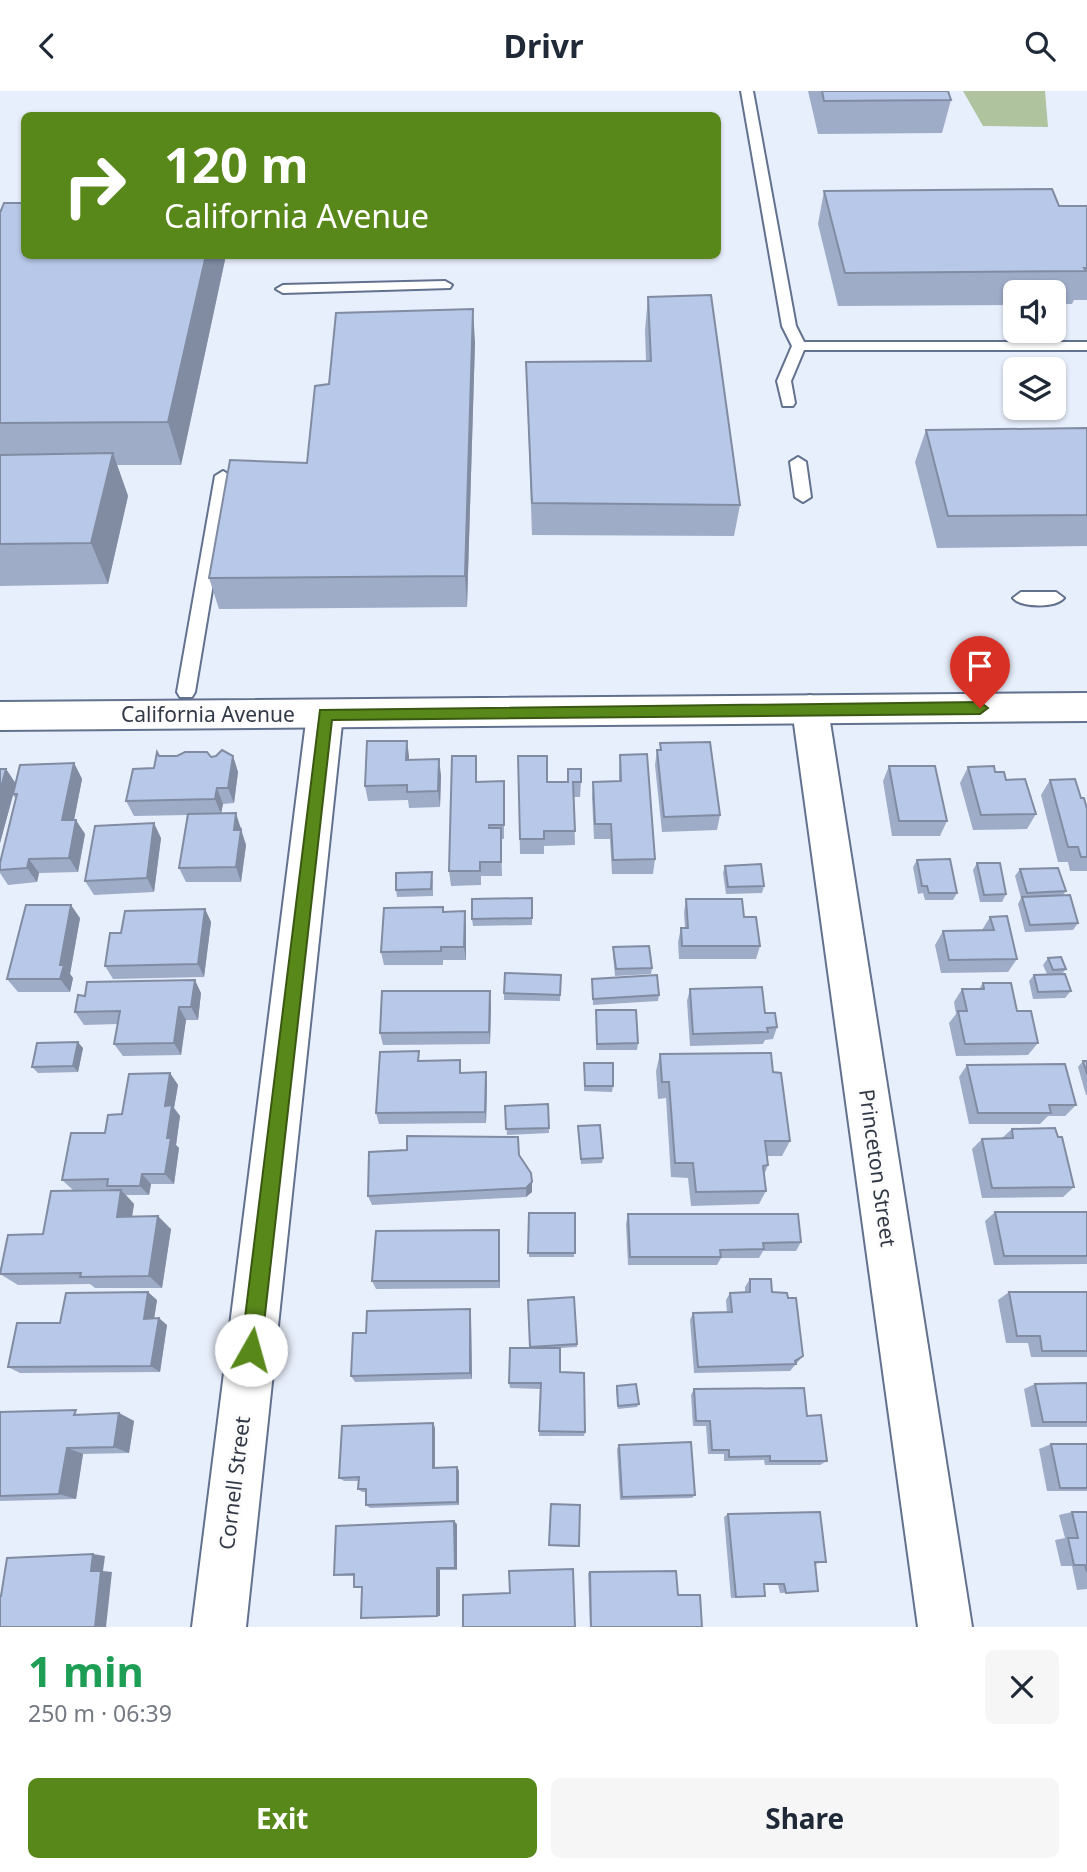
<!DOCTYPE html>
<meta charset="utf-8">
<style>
body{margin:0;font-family:"Noto Sans",sans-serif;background:#f6f6f7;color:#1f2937;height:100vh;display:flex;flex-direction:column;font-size:26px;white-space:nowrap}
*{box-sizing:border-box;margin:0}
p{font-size:23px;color:#747a83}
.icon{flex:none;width:38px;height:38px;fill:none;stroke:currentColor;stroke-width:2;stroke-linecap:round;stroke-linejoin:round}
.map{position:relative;height:1536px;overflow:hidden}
.drawer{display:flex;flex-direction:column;background:#fff;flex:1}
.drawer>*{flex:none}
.hud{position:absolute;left:21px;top:21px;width:700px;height:147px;border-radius:10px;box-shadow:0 2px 5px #0004;background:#59881a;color:#fff;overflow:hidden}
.tools{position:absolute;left:1003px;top:189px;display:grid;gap:14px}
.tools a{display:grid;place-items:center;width:63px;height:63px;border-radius:10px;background:#fff;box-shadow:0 2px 5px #0004;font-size:35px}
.pin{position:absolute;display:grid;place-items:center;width:60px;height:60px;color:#fff;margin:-72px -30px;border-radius:50% 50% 50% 0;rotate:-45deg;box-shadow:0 0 7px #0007}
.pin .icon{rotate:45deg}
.me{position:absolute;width:77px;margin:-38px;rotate:7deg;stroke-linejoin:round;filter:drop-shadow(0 0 5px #0008)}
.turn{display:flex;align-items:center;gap:24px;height:147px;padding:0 28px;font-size:32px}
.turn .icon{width:91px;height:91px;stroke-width:2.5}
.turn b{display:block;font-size:49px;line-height:60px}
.round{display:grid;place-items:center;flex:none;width:74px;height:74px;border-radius:10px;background:#f6f6f7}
.summary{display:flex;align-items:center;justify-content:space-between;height:119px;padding:0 28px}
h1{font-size:42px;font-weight:700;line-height:52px;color:#1e9e55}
.button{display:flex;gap:14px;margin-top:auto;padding:14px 28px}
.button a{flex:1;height:80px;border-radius:10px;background:#59881a;color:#fff;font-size:28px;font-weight:700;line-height:80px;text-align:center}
.button a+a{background:#f6f6f7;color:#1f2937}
header{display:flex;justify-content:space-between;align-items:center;height:91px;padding:0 28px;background:#fff;font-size:32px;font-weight:700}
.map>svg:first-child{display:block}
.green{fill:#afc49e}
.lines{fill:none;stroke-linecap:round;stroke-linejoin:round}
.lane-casing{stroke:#62718e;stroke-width:4}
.street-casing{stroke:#62718e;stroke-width:4}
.secondary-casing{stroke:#62718e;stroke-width:4}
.lane{fill:#fff;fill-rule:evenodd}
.street{fill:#fff;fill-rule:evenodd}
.secondary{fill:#fff;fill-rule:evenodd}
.wall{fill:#9eacc8}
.shaded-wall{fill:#818ca2}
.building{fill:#b8c8e8;stroke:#818ca2;stroke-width:2}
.route{fill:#59881a;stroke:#3a5811;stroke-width:2}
.labels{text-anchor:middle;stroke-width:6;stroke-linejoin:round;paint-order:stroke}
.street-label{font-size:21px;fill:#323946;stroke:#fcfcfc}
</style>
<header><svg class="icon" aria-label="back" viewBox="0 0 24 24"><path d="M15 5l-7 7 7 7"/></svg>Drivr<svg class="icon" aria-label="search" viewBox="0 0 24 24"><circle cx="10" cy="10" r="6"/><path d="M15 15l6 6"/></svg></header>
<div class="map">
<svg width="1087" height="1536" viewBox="0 0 1087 1536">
<rect width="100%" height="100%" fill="#e8effc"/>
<path class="green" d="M963,0H1045L1048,36L983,35Z"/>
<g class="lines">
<g class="lane-casing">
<path id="lane" d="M741,0H753L796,235L804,251H1087V259H804L791,290L795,312L793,315H783L777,290L792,255L782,235Z
M445,190L452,194L450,197L283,202L276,198L283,194Z
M798,366L806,371L811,406L803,411L795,406L790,371Z
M223,380L231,385L195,601L192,606H180L177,601L215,385Z
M1021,501H1056L1064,507C1056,517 1021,517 1013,507Z"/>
</g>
<g class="street-casing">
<path id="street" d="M810,604L823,608L828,618L972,1536H918L792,618L797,608Z
M325,609L338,613L343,623L246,1536H192L307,623L312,613Z"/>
</g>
<g class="secondary-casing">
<path id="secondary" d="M1087,602V630L0,639V611Z"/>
</g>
<use href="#lane" class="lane"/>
<use href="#street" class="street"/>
<use href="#secondary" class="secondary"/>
</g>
<path class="wall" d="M808,0H948L951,9L942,42L818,43Z
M824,100L1059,115H1087V209H1074L1072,213H1054V201H1015V214L838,215L818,133Z
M0,122L226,164L181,374H117L128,405L108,493L0,495Z
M648,206L740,414L734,445L532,444L526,271L646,270L645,239Z
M475,251L467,516L219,518L209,487L307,372L329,293Z
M1087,337V455L937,457L915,371L926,339Z
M660,652L720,724L717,739L662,741L655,674L657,659H660Z
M620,664L655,768L653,783H612L610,748H594L592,706L593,691L619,690V679Z
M159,665H233L238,681L234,712L223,713L221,722L242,737L241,741L246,754L241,791H186L179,777L187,724L134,725L126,710L154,677Z
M409,665V669L441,684L440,716L409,717L408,709L368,710L365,695Z
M518,665L547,691H567L568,678L581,691L580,706H574L575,754L544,755V763H520Z
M74,672L82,688L74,729L85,743L78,781L39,782L37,791L8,794L0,782V772L16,708L13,704L0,752V678H6L16,693Z
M889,675L947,730L940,745H892L883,690Z
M968,676L995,681L1036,723L1027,738L973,739L960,692Z
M477,680V691L504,690V748H501L502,785H481V794L451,795L449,780Z
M1050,689L1081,707L1087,718V780H1070L1068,771H1058L1041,704Z
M161,747L154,801L94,804L85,790Z
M917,769L957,802L953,809H925L923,802L918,803L913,776Z
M977,772L1006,803L1002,811H980L973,779Z
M725,775L764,795L762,802L726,803L723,782Z
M1020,778L1066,800L1063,804L1078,832L1073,839L1025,841L1018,813L1021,807L1015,785Z
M433,788V805L397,806L396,799Z
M532,807V834L473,835L472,828Z
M686,808L760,855L756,868H679L678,851L681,837H685L684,822Z
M205,818L211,831L204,886L113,888L105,875L121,842Z
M443,821L466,834V869H443V874H384L381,861Z
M990,826L1017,868L1008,881L941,882L935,854L943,840L982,839Z
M80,827L70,883L73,887L70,901H18L7,888Z
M613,856L652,877L651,883L615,885L613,863Z
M1048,867L1066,878L1062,883L1071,900L1065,907L1033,908L1029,890L1034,884L1047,883L1043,874Z
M561,884L560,910L504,909V902Z
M592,888L659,904L658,910L593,914Z
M983,892L1017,920L1038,952L1028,964L956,965L949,932L956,923L954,911L962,898H979Z
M690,898L765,922L777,936L773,948L765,949L763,953L690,955L687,910Z
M201,902L198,929H186L181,964L123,965L114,953L118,933L84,934L75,921Z
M491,913L490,953L383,954L380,942Z
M596,919L638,952L637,959H596Z
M83,957L78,981L38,982L32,976Z
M660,963L773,981L790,1050L782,1065H767L768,1074L764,1084L766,1100L759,1113L691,1115L688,1087L671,1086L666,1007L658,1008L656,980Z
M421,970L462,982L486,981L487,993L486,1032L379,1033L376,1022Z
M1083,970H1087V1004H1086L1078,976Z
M967,974L1076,1014L1065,1025H1048L1040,1033H969L959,986Z
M584,978L613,995L612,1001L584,1000Z
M170,982L178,994L174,1017L180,1025L176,1054L179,1057L174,1093H151L149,1104H126L134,1113L132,1125L171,1138L162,1197H95L90,1193L18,1194L0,1183L43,1143L111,1099L110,1098L73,1099L62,1089L122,1023Z
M548,1013L549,1042L507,1044L505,1015Z
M578,1035L603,1067L602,1072L581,1073Z
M1012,1038L1074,1096L1063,1106L982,1107L972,1058L982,1048L1002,1047Z
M519,1065L532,1101L526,1106L372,1114L368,1105Z
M995,1121H1087V1173L994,1174L985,1130Z
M529,1122H575L574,1166H529Z
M628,1123L801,1151L796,1160H763L759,1167H721L717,1174H628L626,1133Z
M499,1139L500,1148V1197L376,1198L372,1190Z
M750,1188L772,1201L788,1207L803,1265L790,1280L694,1282L690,1229L693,1222H727L726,1209L730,1202H745V1196Z
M1009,1201H1087V1266H1031L1028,1252H1006L998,1209Z
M157,1209L154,1227L167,1234L160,1281L20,1282L8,1276L60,1232Z
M528,1209L577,1253V1256L560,1257V1281L585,1341L584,1345H539L540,1298L510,1297L509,1292L530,1257Z
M471,1225L472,1288L355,1291L351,1285L366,1242Z
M1087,1292V1336H1031L1024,1298L1035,1293Z
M617,1295L639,1313L637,1316L618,1318L616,1298Z
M694,1298L807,1325L827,1370L820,1374H765L764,1369L724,1370V1363H708L706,1335H693L691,1304Z
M0,1321L85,1323L119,1322L134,1330L129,1362L83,1363L76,1408L0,1410Z
M433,1332L435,1337V1377L457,1376L459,1380V1414L370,1417L366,1414V1401H362L358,1398V1390H344L339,1387Z
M1051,1353H1087V1400H1047L1039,1358Z
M619,1354L695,1404L692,1407L620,1409L617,1358Z
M551,1413L579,1455V1456L549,1455Z
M1072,1421H1087V1498L1077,1499L1072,1475H1061L1055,1449L1065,1447L1059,1424Z
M728,1423L826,1471L815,1473L818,1500L780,1502L778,1494H764L765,1505L731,1507L724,1426Z
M457,1433V1479H440V1525L361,1527L362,1497L354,1496V1485H339L334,1484Z
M590,1481L678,1504L702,1536H590L588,1482Z"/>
<path class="shaded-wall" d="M206,164H226L181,374L168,331Z
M473,218L475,251L467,516L465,485Z
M113,362L128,405L108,493L91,452Z
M407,650L409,665L408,684L406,669Z
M233,665L238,681L234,712L228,697Z
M439,668L441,684L440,716L438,700Z
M74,672L82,688L71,744L62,729Z
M6,678L16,693L0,752V700Z
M217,697L223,713L221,723L215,708Z
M236,722L246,754L241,791L236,776L234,739Z
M76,729L85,743L78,781L69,767Z
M154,732L161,747L154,801L147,787Z
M29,768L39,782L37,791L27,777Z
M71,814L80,827L70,883L73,887L70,901L60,888V874Z
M205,818L211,831L204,886L198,873Z
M465,820L466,834V869L464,856Z
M195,889L201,902L198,929L191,916Z
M490,900L491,913L490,953L489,941Z
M179,916L186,929L181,964L174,952Z
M78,951L83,957L78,981L73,975Z
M486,981L487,993L486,1032L485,1021Z
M170,982L178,994L174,1017L180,1025L176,1054L179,1057L174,1093L165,1083L167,1047L165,1015Z
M142,1083L151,1093L149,1104L140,1095Z
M532,1091V1101L526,1106V1097Z
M121,1099L134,1113L130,1139L117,1126Z
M158,1125L171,1138L162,1197L149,1185Z
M499,1139L500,1148V1197L499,1190Z
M148,1201L157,1209L153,1235L144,1228Z
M470,1218L471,1225L472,1288L470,1282Z
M159,1227L167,1234L160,1281L151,1275Z
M119,1322L134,1330L129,1362L114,1356Z
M433,1332L435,1337V1381L433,1377Z
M67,1357L83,1363L76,1408L59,1403Z
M457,1376L459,1380V1414L457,1411Z
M454,1430L457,1433V1479L455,1477Z
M93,1463L105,1465L103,1480L112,1481L106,1536H95L91,1480Z
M437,1477L440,1479V1525H437Z"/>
<path class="building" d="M822,0H948L951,9L824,10Z
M1052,98L1059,115H1087V177H1084L1086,180L845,182L824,100Z
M4,112H24V164H206L168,331L0,332V122Z
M711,204L740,414L532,412L526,271L651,270L648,206Z
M473,218L465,485L209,487L230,369L307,372L315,295L329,293L336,222Z
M1087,337V424L948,425L926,339Z
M113,362L91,452L0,453V364Z
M367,650H407L406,669L439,668L438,700L407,701V694L365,695Z
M710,651L720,724L664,726L657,659H661L660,652Z
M222,659L233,665L228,697H217L215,708L126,710L133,678L154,677L157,661L159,665H177L185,661H207L211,666L216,665Z
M647,663L655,768L613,769L611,733H595L593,691L621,690L620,664Z
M452,665H476V691L504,690V734H489V737H501V771H480V780H449Z
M518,665H547V691H568V678H581V691H573L575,740H544V748H520Z
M74,672L62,729H76L69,767L29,768L27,777L0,779V772L17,703H13L20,674Z
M889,675H935L947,730H899Z
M994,675L995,681H1004L1006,689L1025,688L1036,723L981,724L968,676Z
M0,678H6L0,700Z
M1075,688L1081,707H1084L1087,718V766H1081L1078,756H1068L1050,689Z
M236,722L234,739H241L236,776L179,777L188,723Z
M154,732L147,787L85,790L95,735Z
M950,768L957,802H929L927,795H922L917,769Z
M977,772H1000L1006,803L984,804Z
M761,773L764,795L728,796L725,775Z
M1058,777L1066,800L1027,802L1020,778Z
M432,781L431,798L396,799V782Z
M1070,804L1078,832L1030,834L1022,806Z
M532,807V827L472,828V808Z
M686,808H742L744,826H756L760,855H682L681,837H688Z
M26,814H71L60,874H64L60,888H7Z
M443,816V821L465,820L464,856H441V860L381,861L384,817Z
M205,818L198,873L105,875L110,842H121L125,820Z
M1007,825L1017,868L949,869L943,840L994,839L990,826Z
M649,855L652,877L616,878L613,856Z
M1061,866L1066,878L1053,879L1048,867Z
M505,882L561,884L560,904L504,902Z
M1065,883L1071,900L1038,901L1034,884Z
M657,884L659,904L593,908L592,888Z
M195,889L191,916H179L174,952L114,953L120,920L75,921L78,904L85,905L87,891Z
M983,892H1011L1017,920H1031L1038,952L965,953L958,920H967L962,898H984Z
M762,896L765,922H775L777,936L767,937L768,941L693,943L690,898Z
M382,900H490L489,941L380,942Z
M596,919H636L638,952L597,953Z
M78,951L73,975L32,976L37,952Z
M419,960L418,970L460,969V982L486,981L485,1021L376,1022L380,961Z
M771,962L773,981L781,982L790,1050H765L768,1074L763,1075L766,1100L696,1101L693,1072H675L669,991H662L660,963Z
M1083,970H1087V983Z
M584,972H613V995H585Z
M1065,973L1076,1014H1049L1051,1022H978L967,974Z
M170,982L165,1015L172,1014L167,1047H171L165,1083H142L140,1095H107L108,1088L62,1089L71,1042H105L108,1024L122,1023L129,983Z
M548,1013L549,1037L506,1038L505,1015Z
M600,1034L603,1067L581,1068L578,1035Z
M1055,1037L1058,1046H1062L1074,1096L992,1097L982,1048L1013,1047L1012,1038Z
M407,1045L518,1046L519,1064L531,1082L532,1091L526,1097L368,1105L369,1061L407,1059Z
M121,1099L117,1126L158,1125L149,1185L80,1186L81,1182L0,1183L8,1144L43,1143L51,1100Z
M995,1121H1087V1165H1004Z
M529,1122H575V1162H528Z
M628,1123H798L801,1151L763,1152L764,1158L720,1159L721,1166H630Z
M499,1139V1190H372L376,1140Z
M750,1188H771L772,1201L787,1202L788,1207H796L803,1265L795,1270L796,1273L698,1276L693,1222L732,1221L730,1202L750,1201Z
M148,1201L144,1228L159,1227L151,1275L8,1276L17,1232H60L66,1202Z
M1009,1201H1087V1260H1042L1040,1245H1017Z
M574,1206L577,1253L530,1256L528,1209Z
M470,1218V1282L351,1285L353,1242H366L367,1220Z
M510,1257H560V1281L584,1282L585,1341L539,1340L541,1292H509Z
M1087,1292V1331H1043L1035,1293Z
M636,1293L639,1313L618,1315L617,1295Z
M804,1297L807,1325L821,1324L827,1370H770V1365L729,1366V1359H712L710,1330H696L694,1298Z
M76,1319L74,1324L119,1322L114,1356L67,1357L59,1403L0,1405V1321Z
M433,1332V1377L457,1376V1411L366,1414V1398H358L359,1386L339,1387L342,1335Z
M691,1351L695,1404L622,1406L619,1354Z
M1051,1353H1087V1397H1060Z
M551,1413L580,1414L579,1455L549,1454Z
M820,1421L826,1471H815L818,1500L786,1502L784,1493H764L765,1505L736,1506L728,1423Z
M1072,1421H1087V1481L1085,1474H1074L1068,1447H1078Z
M454,1430L455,1477H437V1525L361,1527L362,1496H354V1483L334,1484L336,1435Z
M93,1463L91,1480H101L95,1536H0V1505H1L7,1467Z
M573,1478L575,1536H463V1504L510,1502L509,1480Z
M676,1480L678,1504H700L702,1536H591L590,1481Z"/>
<path class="route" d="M980,611L988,617L980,623L332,629L261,1259L258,1266L251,1269L244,1266L241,1259L320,619Z"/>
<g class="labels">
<g class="street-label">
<text x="208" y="631">California Avenue</text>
<text transform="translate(877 1077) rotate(82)" y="7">Princeton Street</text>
<text transform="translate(235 1392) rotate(-83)" y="7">Cornell Street</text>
</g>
</g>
</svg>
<div class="tools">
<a><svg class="icon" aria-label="sound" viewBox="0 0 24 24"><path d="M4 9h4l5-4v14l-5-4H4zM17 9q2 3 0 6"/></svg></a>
<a><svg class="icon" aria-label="layers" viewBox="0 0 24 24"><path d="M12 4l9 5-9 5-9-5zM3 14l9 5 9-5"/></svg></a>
</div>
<div class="pin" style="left:980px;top:617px;background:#d93025"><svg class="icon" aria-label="arrive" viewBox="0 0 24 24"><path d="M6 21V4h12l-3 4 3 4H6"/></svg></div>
<svg class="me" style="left:251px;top:1259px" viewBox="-20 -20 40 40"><circle r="19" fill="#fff"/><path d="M0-13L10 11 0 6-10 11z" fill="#59881a"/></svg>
<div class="hud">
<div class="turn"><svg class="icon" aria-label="right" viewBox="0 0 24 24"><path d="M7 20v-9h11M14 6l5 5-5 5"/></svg><div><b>120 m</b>California Avenue</div></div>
</div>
</div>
<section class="drawer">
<div class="summary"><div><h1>1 min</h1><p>250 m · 06:39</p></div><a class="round"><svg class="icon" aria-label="close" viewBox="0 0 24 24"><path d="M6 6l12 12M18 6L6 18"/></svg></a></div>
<div class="button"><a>Exit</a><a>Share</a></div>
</section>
